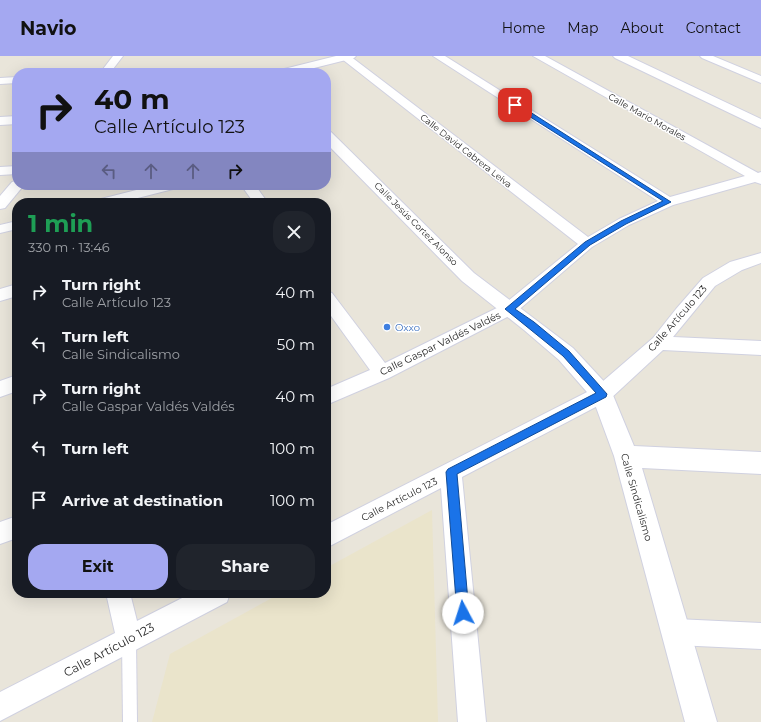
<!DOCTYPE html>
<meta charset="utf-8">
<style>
body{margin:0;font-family:Montserrat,sans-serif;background:#20242c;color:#f1f3f6;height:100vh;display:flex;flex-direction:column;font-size:15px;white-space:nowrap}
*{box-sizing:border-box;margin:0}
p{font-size:13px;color:#9ea1a6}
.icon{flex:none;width:22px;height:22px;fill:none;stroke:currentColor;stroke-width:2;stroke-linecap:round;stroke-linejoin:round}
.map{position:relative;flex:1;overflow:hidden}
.sheet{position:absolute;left:12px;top:142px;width:319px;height:400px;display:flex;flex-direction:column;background:#171b24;border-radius:16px;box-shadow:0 4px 16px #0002}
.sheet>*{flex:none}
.banner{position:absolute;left:12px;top:12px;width:319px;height:122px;border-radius:16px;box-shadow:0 4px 16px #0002;background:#a4a8f1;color:#111;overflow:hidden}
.pin{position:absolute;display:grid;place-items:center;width:34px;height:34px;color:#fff;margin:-17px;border-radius:8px;box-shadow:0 2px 6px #0006}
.me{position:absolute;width:44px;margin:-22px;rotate:355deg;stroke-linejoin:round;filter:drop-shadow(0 0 3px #0008)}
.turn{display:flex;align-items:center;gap:14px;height:84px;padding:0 16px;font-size:18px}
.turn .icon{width:52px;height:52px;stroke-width:2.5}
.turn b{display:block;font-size:28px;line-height:34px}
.lanes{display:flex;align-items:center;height:38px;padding:0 16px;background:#0003;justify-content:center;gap:20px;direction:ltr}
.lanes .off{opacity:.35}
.round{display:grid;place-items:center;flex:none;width:42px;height:42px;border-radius:16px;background:#20242c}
.head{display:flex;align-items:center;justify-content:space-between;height:68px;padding:0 16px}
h1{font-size:24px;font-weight:700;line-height:30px;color:#1e9e55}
.action{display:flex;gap:8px;margin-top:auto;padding:8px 16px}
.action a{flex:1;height:46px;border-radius:16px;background:#a4a8f1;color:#111;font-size:16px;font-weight:700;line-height:46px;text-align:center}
.action a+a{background:#20242c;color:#f1f3f6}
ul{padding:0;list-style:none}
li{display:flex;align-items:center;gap:12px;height:52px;padding:0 16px}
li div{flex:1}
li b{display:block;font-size:15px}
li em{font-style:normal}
header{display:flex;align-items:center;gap:24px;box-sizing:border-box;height:56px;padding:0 20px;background:#a4a8f1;color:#111}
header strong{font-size:19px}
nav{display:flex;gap:22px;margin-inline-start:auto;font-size:14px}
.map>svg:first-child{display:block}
.education{fill:#eae4cb}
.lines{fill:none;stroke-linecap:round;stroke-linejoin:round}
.lane-casing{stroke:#d0d1e0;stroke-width:2}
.street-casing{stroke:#d0d1e0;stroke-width:2}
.secondary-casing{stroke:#d0d1e0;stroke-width:2}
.lane{fill:#fff;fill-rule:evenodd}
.street{fill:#fff;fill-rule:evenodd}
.secondary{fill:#fff;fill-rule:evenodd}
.route{fill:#1a73e8;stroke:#114b97}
.shop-dot{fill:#3f7fe0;stroke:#fff;stroke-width:1.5}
.labels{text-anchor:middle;stroke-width:3;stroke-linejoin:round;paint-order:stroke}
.far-street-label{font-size:9px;fill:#282828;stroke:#fff}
.street-label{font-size:10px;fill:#282828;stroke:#fff}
.shop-label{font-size:10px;fill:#366cbe;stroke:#fff;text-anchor:start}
.near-street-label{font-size:12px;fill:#282828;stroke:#fff}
</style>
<header>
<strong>Navio</strong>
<nav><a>Home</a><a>Map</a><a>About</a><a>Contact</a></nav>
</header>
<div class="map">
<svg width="761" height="666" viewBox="0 0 761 666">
<rect width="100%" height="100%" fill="#e9e5da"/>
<path class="education" d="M432,454L438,666H152L170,598L281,537H326V512Z"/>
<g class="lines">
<g class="lane-casing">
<path id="lane" d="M129,578L134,580L136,585L137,666H123L122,585L124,580Z"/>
</g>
<g class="street-casing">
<path id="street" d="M113,0H123L110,17H100Z
M341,0H350L588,181L619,163L658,145L433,0H445L670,141L745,120L533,0H545L758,117L761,116V128L755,126L673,149L629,169L592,191L515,257L389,322L326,349V333L370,314L326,253V235L332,237L385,307L503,249L578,188L342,3Z
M700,0H713L761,20V27L702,2Z
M17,21V27L0,28V22Z
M17,110V118L0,119V111Z
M17,125V129H24L5,152L0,153V140L12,126Z
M156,129H179L177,132L118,147H95L97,144Z
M241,129H255L268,147H254Z
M17,165V173L0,177V169Z
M761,197V207L742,214L715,230L673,281L761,285V299L663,294L609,344L462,421L486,666H458L441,432L326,492V469L595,332L653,282L676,253L703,222L730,206Z
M17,228V240L0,245V233Z
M17,319V335L0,341V325Z
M17,460V482L0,488V466Z
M106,537H130L137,565L192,537H230L227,546L0,665V636L115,577Z
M676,563L761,567V593L676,589L667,585L663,576L667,567Z"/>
</g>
<g class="secondary-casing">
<path id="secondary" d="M336,0H356L354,2L294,17H274L276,15Z
M613,0H628L761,63V72L615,2Z
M17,60V68L0,69V61Z
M326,75L331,76L474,217L573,292L610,332L634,390L761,396V418L642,412L717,666H685L614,400L593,343L559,304L524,274L462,225L326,87Z"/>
</g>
<use href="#lane" class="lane"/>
<use href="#street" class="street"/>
<use href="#secondary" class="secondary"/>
</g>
<path class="route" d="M513,47H516L671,146L626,168L590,189L515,253L534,266L569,295L607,338L606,341L457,418L469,557L467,561L463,563L459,561L457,557L446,416L448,413L596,337L563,300L505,253L585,186L621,165L663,145L513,50Z"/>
<circle class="shop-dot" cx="387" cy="271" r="4"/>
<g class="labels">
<g class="far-street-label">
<text transform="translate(647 61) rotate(29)" y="3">Calle Mario Morales</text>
<text transform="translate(466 95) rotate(38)" y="3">Calle David Cabrera Leiva</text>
<text transform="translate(416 168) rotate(45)" y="3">Calle Jesús Cortez Alonso</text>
</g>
<g class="street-label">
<text transform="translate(677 262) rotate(-49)" y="4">Calle Artículo 123</text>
<text transform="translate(440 287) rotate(-26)" y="4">Calle Gaspar Valdés Valdés</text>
<text transform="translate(637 441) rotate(74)" y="4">Calle Sindicalismo</text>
<text transform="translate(399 443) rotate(-27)" y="4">Calle Artículo 123</text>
</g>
<g class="shop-label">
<text x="395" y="275">Oxxo</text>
</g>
<g class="near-street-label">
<text transform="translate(109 594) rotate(-28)" y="4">Calle Artículo 123</text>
</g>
</g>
</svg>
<div class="pin" style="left:515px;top:49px;background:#d93025"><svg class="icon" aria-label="arrive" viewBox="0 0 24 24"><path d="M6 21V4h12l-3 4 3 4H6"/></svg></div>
<svg class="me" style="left:463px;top:557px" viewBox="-20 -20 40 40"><circle r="19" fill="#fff"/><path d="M0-13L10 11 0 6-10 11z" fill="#1a73e8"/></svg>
<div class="banner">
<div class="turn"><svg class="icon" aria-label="right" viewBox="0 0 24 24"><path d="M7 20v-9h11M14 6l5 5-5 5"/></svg><div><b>40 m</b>Calle Artículo 123</div></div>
<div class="lanes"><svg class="icon off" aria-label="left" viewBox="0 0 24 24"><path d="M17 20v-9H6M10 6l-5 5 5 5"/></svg><svg class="icon off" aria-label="ahead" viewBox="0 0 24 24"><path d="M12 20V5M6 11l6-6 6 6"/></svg><svg class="icon off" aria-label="ahead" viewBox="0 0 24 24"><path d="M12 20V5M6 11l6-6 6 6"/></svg><svg class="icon" aria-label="right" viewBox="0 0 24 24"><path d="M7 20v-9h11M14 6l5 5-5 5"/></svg></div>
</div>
<section class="sheet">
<div class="head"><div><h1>1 min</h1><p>330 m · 13:46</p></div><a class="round"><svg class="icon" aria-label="close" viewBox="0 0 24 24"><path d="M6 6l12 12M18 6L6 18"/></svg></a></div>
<ul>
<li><svg class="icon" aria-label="right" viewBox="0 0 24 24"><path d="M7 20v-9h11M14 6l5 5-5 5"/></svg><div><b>Turn right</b><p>Calle Artículo 123</p></div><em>40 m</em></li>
<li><svg class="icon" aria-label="left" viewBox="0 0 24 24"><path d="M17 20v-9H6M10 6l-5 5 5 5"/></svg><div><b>Turn left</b><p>Calle Sindicalismo</p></div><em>50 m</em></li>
<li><svg class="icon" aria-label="right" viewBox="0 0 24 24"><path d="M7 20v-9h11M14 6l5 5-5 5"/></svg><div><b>Turn right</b><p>Calle Gaspar Valdés Valdés</p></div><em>40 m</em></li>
<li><svg class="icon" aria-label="left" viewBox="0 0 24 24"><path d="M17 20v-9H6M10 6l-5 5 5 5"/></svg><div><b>Turn left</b></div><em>100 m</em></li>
<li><svg class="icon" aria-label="arrive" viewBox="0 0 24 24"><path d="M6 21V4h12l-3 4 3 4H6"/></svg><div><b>Arrive at destination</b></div><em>100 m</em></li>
</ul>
<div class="action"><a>Exit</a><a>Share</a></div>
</section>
</div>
